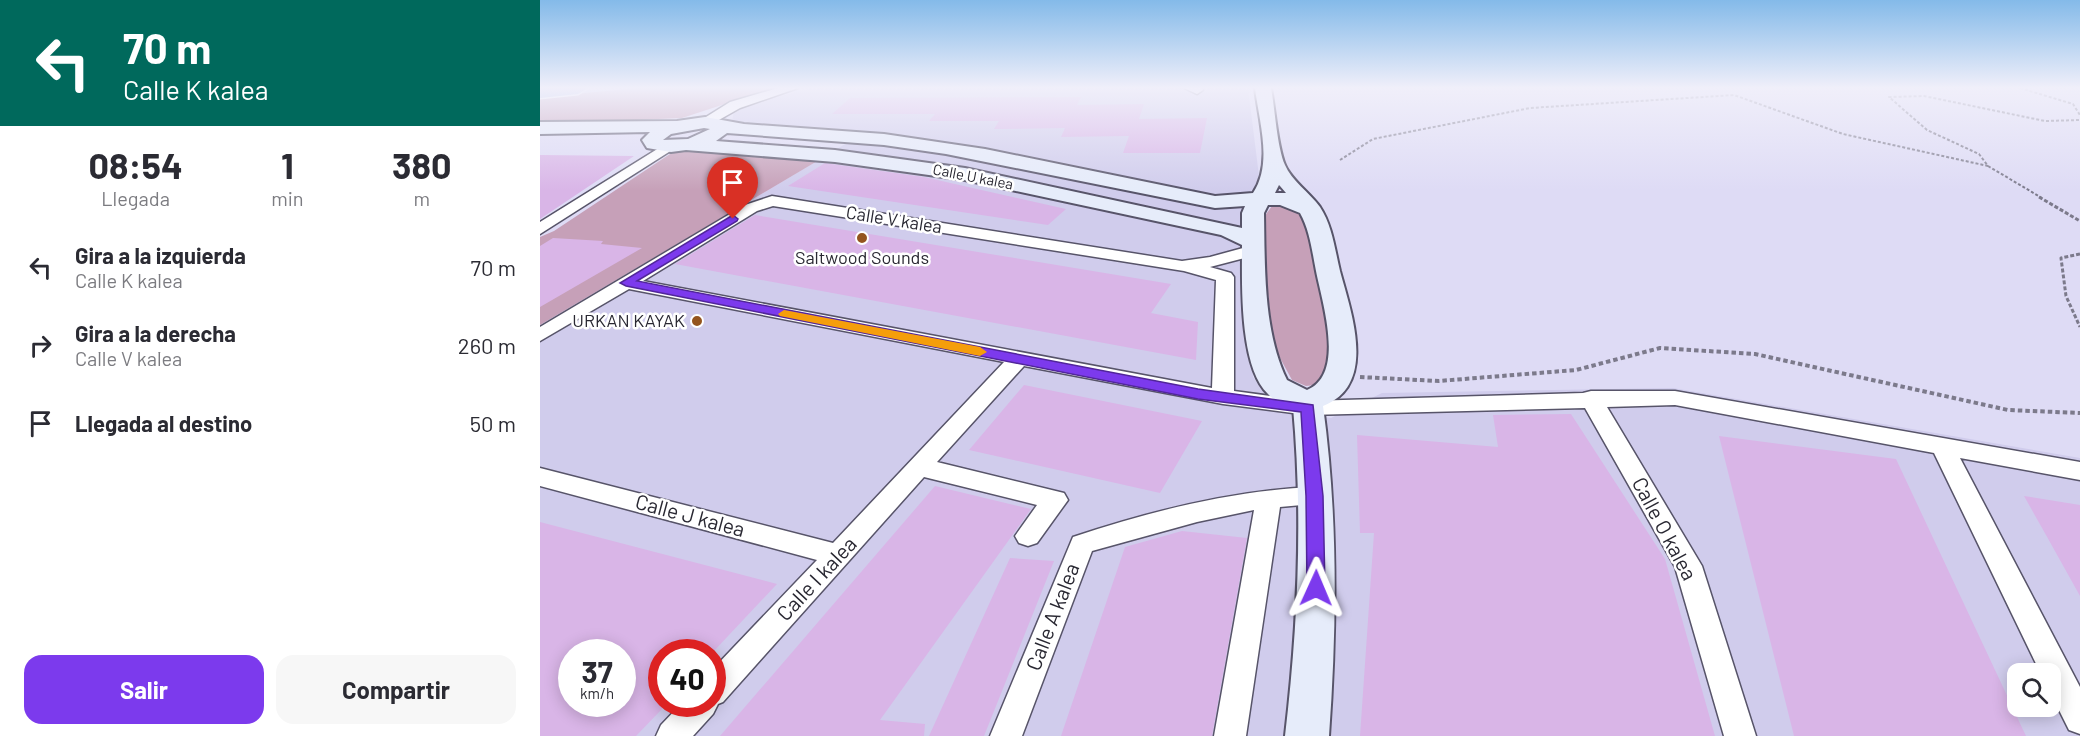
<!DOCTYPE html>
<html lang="es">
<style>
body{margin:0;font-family:Barlow,sans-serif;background:#f7f7f7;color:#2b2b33;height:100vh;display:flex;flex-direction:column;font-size:22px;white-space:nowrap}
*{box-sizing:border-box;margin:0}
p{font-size:20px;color:#7c7c81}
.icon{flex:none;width:33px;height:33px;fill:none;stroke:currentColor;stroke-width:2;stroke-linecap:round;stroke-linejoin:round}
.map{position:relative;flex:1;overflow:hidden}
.sheet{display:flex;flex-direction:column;background:#fff;width:540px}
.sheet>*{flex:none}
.guide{background:#00695c;color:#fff;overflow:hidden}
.fabs{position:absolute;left:1467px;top:663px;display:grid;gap:12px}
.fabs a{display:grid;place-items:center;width:54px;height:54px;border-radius:12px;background:#fff;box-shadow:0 3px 15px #0003;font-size:30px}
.speed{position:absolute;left:18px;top:639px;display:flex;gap:12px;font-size:30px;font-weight:700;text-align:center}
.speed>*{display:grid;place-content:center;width:78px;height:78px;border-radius:50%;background:#fff;box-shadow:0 3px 15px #0003;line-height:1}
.speed small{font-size:15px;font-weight:400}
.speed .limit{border:9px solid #d22;background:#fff;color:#111}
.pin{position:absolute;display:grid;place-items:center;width:51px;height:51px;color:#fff;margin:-62px -26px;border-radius:50% 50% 50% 0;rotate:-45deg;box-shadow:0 0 6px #0007}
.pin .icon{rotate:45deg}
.me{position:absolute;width:66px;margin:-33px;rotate:1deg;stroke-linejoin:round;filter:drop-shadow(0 0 4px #0008)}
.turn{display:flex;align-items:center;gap:21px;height:126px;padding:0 24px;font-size:27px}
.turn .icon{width:78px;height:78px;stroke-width:2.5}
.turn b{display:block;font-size:42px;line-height:51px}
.eta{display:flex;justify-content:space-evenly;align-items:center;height:102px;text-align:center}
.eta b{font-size:36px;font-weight:700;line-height:42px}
.primary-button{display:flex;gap:12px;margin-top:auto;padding:12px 24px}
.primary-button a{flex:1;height:69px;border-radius:18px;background:#7c3aed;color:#fff;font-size:24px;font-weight:700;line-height:69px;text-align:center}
.primary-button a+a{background:#f7f7f7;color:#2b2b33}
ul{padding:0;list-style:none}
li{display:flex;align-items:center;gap:18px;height:78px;padding:0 24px}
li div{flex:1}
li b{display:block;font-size:22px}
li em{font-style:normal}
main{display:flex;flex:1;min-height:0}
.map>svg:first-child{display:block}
.built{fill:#d0ccec;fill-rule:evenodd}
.green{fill:#c6a0b8}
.building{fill:#d9b5e7;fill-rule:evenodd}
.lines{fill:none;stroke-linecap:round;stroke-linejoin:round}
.street-casing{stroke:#575469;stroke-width:3}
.secondary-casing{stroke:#575469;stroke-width:4}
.highway-casing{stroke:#fff;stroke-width:3}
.path-far2{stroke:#7c7a8b;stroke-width:2;stroke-dasharray:3 2;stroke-linecap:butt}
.path-far1{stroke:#7c7a8b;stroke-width:3;stroke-dasharray:4 2;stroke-linecap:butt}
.path{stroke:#7c7a8b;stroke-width:4;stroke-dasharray:4.5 3;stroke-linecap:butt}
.street{fill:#fff;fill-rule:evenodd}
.secondary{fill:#e6ecfa;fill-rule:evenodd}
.highway{fill:#adc1ed;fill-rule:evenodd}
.route{fill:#7c3aed;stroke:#51269a;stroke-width:1.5}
.slow{fill:#f59e0b}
.poi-dot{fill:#94541e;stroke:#fff;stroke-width:2}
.labels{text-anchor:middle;stroke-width:5;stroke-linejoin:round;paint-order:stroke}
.far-street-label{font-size:15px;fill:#292832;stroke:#fff}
.street-label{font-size:18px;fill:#292832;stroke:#fff}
.poi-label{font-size:18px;fill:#292832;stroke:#fff}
.near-street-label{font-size:21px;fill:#292832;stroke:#fff}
</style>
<main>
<section class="sheet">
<div class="guide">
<div class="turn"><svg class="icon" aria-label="left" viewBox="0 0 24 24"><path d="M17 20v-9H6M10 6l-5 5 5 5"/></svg><div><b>70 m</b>Calle K kalea</div></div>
</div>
<div class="eta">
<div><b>08:54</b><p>Llegada</p></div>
<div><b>1</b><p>min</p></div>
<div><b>380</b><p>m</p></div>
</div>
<ul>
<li><svg class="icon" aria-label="left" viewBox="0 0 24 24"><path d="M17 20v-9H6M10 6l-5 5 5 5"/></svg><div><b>Gira a la izquierda</b><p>Calle K kalea</p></div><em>70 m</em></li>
<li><svg class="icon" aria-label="right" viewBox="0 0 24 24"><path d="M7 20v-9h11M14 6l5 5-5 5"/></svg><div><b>Gira a la derecha</b><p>Calle V kalea</p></div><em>260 m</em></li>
<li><svg class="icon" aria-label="arrive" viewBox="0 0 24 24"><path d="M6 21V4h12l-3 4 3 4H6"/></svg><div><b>Llegada al destino</b></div><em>50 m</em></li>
</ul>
<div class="primary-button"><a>Salir</a><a>Compartir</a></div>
</section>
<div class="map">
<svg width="1540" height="736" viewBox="0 0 1540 736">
<rect width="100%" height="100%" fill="#dedbf5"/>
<path class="built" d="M274,88H708L719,176L714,189L703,196L713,377L740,413L791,418L842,393L1133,388L1540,458V736H0V326L322,134L201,126L192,122L194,111L203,107L223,100ZM32,652H82V704H32ZM122,652H172V704H122ZM1478,674H1510V706H1478Z"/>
<path class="green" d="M99,88H234L142,118L0,124V97Z
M145,150L279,160L0,325V237L14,231L130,154Z
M739,203C754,204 764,214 770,228L793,347L785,376L775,385L766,386L752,380L733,345L721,221L732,206Z"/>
<path class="building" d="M541,97L537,105L604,104L599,119L667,118L660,153H583L589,136L521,137L525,128L454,129L459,121H389L395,114H292L310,98Z
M0,155L94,156L0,219Z
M285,163L384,177L526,209L508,225L248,186Z
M215,215L631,284L611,313L658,322L656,360L135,264Z
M13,238L63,241L61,244L102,248L0,307V246Z
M484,385L662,421L620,493L429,450Z
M1031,414L1125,559L1175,736H820L834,533H820L817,435L958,447L953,415Z
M1179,436L1356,459L1486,736H1254Z
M395,486L491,509L340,720L385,724L384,736H180Z
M1484,496L1540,505V596L1506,535Z
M0,522L237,584L173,652H122V709L96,736H0ZM32,652H82V704H32Z
M642,531L707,538L672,736H521L585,547Z
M470,558L514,561L444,736H389Z"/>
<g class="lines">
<g class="street-casing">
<path id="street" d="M238,88H258L200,108L170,125H160L158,122L190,102Z
M644,88H662L663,90L657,94Z
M127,143L132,144V150L0,234V222Z
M232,196L642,261L670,257L714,245L720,246L723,250L720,254L670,267L691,273L694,277V391L768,401L1043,393L1051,391H1135L1540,462V480L1420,458L1540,687V734L1529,730L1510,692V674H1501L1394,453L1135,405L1067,407L1162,566L1216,736H1184L1135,567L1045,408L768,415L683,404L484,366L397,462L524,493L528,500L497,543L488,546L479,543L475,536L497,505L384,477L183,702L178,704L173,714L153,736H116L121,725L141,704H172V670L277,560L0,486V468L293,543L464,362L89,289L0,341V327L205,205ZM233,206L644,271L676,280L672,388L103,281L217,211Z
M775,487L784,489L787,496L784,503L740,507L706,736H674L714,510L657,522L552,551L482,736H450L533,537C611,511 693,490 775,487Z"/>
</g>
<g class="secondary-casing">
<path id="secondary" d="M715,88H731C735,109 737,147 745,165C751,180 770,193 780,207C792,225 795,250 800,271C811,312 838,385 783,406C798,516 797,625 789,736H745C758,626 763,517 753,407C744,404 734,401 728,394C699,367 702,283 702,245L681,235L425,180L295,162L146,150L131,152L107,148L102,140L110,132L0,134V122L137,121L165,117L204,124L344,134L445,149L675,196L713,193C733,163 719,122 715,88ZM164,128L170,129L148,139L123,140L131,134ZM187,133L344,145L406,154L675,208L705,206L702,213V228L425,168L295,150L176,141ZM739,185L740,186L746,193H735ZM728,205H740L760,213C770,231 772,251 776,271C782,302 806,374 767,390L747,380C723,331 725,266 724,213Z"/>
</g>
<g class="highway-casing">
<path id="highway" d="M0,88H48L38,94L0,98Z"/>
</g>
<path class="path-far2" d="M1480,88L1533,104L1540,115
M800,160L833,139L990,108L1194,95L1303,134L1448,166L1439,154L1387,130L1349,97L1384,96L1505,121L1540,120
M1448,166L1502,198"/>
<path class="path-far1" d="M1499,197L1540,221
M1540,254L1521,258L1526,296L1540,327"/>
<path class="path" d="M820,377L899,381L1036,370L1120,348L1215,354L1468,410L1540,413"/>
<use href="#street" class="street"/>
<use href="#secondary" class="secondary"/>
<use href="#highway" class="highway"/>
</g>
<linearGradient id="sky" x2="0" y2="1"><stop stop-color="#84bae9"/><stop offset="0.46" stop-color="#f0effa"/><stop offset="1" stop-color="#f0effa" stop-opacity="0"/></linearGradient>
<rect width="1540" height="191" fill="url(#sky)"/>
<path class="route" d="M193,215L198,219L197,221L97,281L658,389L773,405L783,496L785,588L782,594L776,596L769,594L767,588L766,496L761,412L658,399L86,286L80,283Z"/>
<path class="slow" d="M244,310L440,347L447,352L440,356L240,316L238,314Z"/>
<g class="poi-dot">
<circle cx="322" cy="238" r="6"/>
<circle cx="157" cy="321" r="6"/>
</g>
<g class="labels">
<g class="far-street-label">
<text transform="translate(433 177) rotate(11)" y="5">Calle U kalea</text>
</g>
<g class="street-label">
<text transform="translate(354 220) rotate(9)" y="6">Calle V kalea</text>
</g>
<g class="poi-label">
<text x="322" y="264">Saltwood Sounds</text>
<text x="145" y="327" text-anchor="end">URKAN KAYAK</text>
</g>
<g class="near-street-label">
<text transform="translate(150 516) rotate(15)" y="7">Calle J kalea</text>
<text transform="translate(1124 529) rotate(62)" y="7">Calle O kalea</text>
<text transform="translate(277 579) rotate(-47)" y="7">Calle I kalea</text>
<text transform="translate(513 617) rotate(-69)" y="7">Calle A kalea</text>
</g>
</g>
</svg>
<div class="fabs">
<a><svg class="icon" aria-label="search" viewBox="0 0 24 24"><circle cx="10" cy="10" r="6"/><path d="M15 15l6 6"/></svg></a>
</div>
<div class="speed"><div>37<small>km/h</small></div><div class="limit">40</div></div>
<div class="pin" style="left:193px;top:219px;background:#d93025"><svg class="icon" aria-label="arrive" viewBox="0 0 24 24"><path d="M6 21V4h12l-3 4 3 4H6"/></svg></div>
<svg class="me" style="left:776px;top:588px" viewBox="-20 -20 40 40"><path d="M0-17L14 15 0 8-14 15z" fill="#7c3aed" stroke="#fff" stroke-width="4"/></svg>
</div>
</main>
